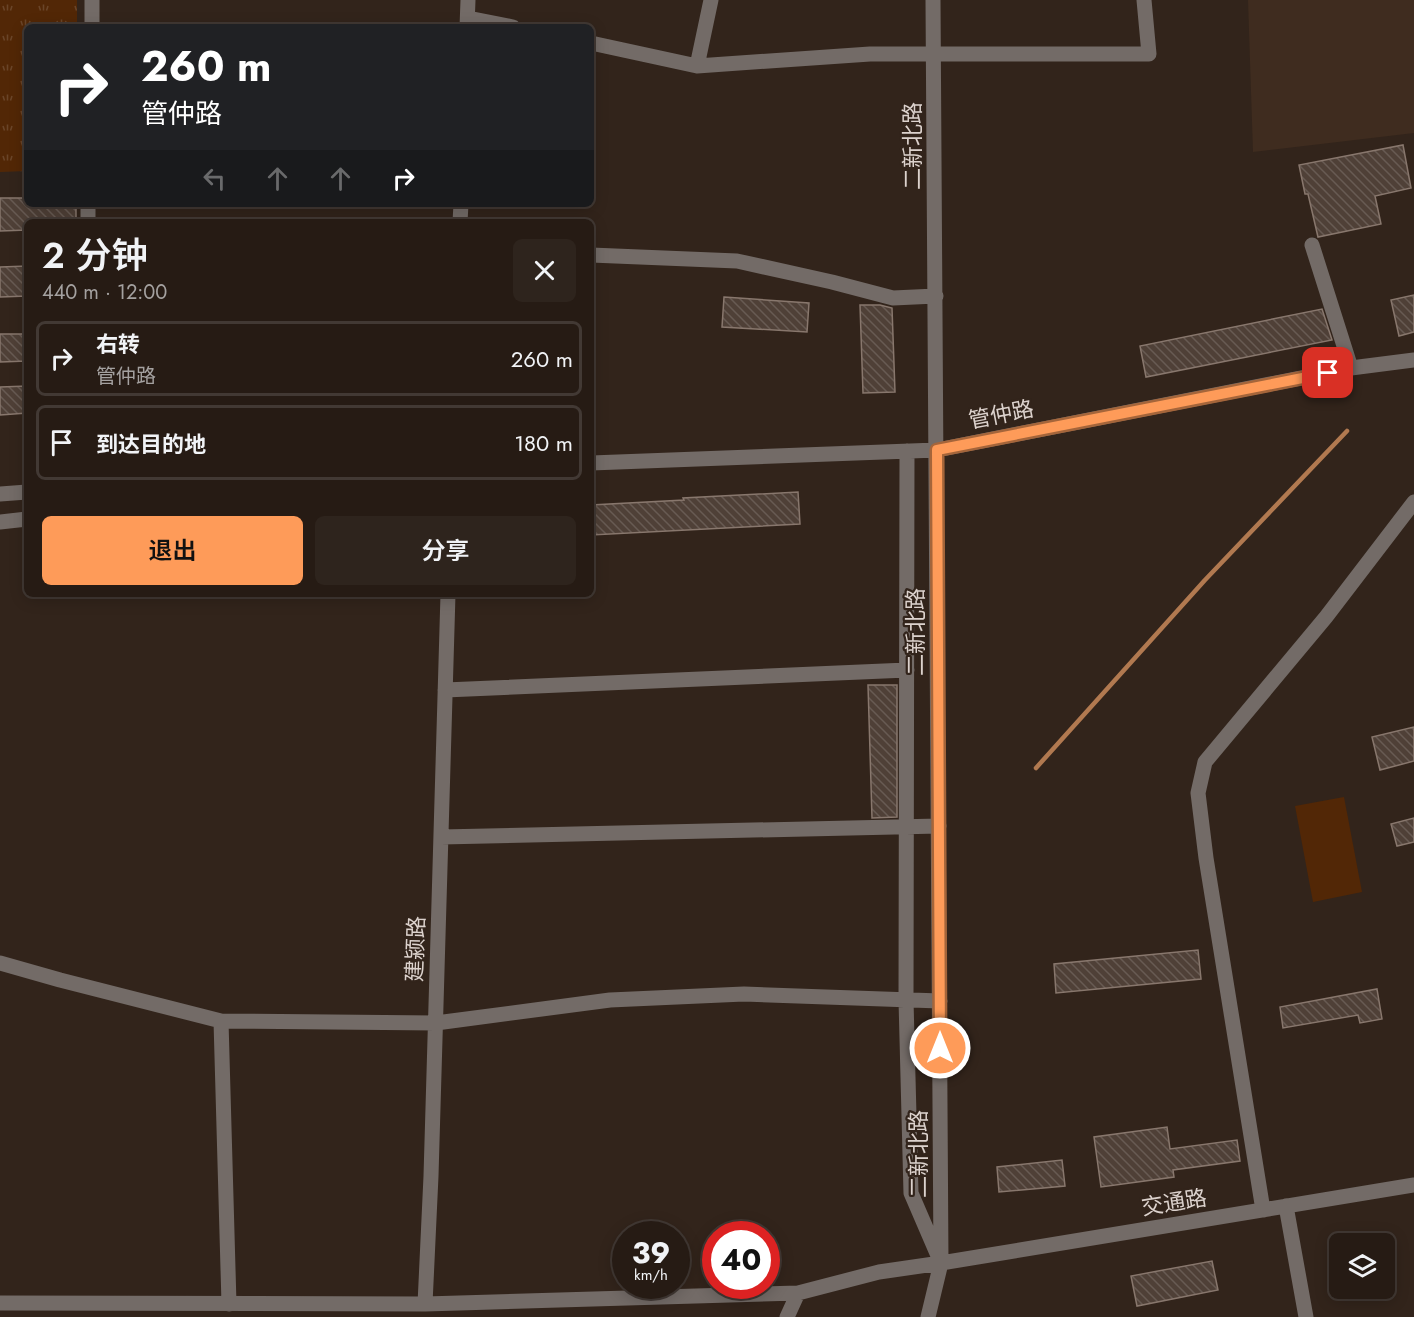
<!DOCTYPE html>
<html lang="zh">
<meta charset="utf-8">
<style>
body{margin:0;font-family:Jost,"Noto Sans SC",sans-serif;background:#2e241d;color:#f1f3f6;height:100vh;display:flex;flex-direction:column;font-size:22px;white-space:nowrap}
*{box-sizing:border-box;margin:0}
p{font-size:20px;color:#a4a1a0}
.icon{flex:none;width:33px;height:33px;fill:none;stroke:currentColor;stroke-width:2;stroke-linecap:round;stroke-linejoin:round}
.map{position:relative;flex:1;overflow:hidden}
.panel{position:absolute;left:24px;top:219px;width:570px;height:378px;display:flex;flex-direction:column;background:#261b14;border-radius:9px;box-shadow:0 3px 15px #0003,0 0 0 2px #423934}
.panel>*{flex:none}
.hud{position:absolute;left:24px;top:24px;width:570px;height:183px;border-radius:9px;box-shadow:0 3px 15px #0003,0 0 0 2px #423934;background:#202124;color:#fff;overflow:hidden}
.controls{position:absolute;left:1329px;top:1233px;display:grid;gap:12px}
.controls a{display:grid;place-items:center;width:66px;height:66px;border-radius:9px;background:#261b14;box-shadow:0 3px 15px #0003,0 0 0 2px #423934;font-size:30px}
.speed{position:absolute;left:612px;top:1221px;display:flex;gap:12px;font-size:30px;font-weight:700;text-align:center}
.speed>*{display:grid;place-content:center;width:78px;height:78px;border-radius:50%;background:#261b14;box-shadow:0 3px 15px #0003,0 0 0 2px #423934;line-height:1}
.speed small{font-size:15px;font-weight:400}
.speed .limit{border:9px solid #d22;background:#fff;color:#111}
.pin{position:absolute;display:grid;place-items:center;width:51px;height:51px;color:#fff;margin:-26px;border-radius:12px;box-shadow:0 3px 9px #0006}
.me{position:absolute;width:66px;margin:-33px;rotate:0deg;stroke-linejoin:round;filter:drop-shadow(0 0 4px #0008)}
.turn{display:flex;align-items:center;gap:21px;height:126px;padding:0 18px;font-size:27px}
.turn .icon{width:78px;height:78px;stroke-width:2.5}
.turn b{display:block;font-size:42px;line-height:51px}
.lanes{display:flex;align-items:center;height:57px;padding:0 18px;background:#0003;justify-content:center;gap:30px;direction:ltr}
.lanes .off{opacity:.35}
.round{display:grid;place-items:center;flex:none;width:63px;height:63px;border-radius:9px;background:#2e241d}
.summary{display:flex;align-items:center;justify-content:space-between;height:102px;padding:0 18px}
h1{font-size:36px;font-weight:600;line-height:45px}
.action{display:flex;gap:12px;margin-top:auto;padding:12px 18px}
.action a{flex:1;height:69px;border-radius:9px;background:#fe9b59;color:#111;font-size:24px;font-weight:600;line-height:69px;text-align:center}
.action a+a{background:#2e241d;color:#f1f3f6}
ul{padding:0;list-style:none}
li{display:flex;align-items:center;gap:18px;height:75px;margin:0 12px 9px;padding:0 6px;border:3px solid #423934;border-radius:9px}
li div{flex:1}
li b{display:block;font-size:22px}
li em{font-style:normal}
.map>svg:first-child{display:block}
.built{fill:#3f2c1f}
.grass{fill:url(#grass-tufts)}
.pitch{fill:#522706}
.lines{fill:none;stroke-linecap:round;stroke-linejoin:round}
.stream{stroke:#b17950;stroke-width:4.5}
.building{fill:url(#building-back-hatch);stroke:#88776d;stroke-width:1.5}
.minor{stroke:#736b67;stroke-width:15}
.route-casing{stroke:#a5653a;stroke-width:15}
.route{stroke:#fe9b59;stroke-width:10}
.labels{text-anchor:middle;stroke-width:4.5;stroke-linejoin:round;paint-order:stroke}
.street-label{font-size:22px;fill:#dcd2cd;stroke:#32241b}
</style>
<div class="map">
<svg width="1414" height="1317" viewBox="0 0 1414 1317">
<defs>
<pattern id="grass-tufts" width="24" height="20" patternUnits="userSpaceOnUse" patternTransform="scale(1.5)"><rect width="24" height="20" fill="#522706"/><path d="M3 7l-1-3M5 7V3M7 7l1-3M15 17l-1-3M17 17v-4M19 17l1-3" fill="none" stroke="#6a4529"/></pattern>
<pattern id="building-back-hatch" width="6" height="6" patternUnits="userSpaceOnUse" patternTransform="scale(1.5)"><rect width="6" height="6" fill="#4f4037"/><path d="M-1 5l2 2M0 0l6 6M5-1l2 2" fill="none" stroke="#685b53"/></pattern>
</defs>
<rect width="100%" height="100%" fill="#32241b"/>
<path class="built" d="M1248,0H1414V133L1253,152Z"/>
<path class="grass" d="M0,0H77V27H27V171L0,172Z"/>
<path class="pitch" d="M1344,797L1362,892L1313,902L1295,806Z"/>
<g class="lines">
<path class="stream" d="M1036,768L1205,580L1347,431"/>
</g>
<path class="building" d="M1403,145L1411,188L1375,196L1381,224L1318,237L1308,194H1305L1299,165Z
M0,198H27V204H76V222H27V230L0,231Z
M27,266V296L0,297V267Z
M1414,295V332L1399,336L1391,300Z
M724,297L809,303L807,332L722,327Z
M860,305H880L892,308L895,392L863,393Z
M1322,309L1332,340L1146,377L1140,346Z
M0,334H27V361L0,362Z
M27,386V413L0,415V387Z
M798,492L800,524L591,535V505L684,500L683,498Z
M868,685H897V817L872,818Z
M1414,727V761L1380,770L1372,737Z
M1414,818V842L1397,846L1391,824Z
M1198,950L1201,979L1056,993L1054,964Z
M1377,989L1382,1019L1360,1023L1358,1015L1283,1028L1280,1007Z
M1167,1127L1170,1149L1237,1140L1240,1161L1173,1170L1174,1177L1101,1187L1094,1137Z
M1062,1160L1065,1186L999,1192L997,1167Z
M1212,1261L1218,1290L1137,1306L1131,1276Z"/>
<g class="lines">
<path class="minor" d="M468,18L513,27
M92,27V0
M467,27L468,0
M591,43L697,66L870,54H1149L1144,0
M697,66L711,0
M88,222V204
M460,222L461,204
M1312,245L1351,368
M591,255L737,261L832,282L893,298L936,296
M907,451L906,1000L911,1193L939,1258
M591,463L937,450L1351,368L1414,360
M0,494L27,492
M0,522L27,519
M445,690L907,670
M441,837L939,826
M0,963L60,980L221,1021L436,1023L610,1000L744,994L940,1001
M221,1021L229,1304
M1286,1206L1306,1317
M1263,1210L1206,858L1198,793L1205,762L1326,617L1414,502
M0,1303L425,1304L798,1293L879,1272L941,1263L1414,1185
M425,1304L431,1176L448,594
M787,1317L798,1293
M928,1317L941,1263L933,0"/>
</g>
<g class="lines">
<g class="route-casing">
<path id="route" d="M940,1048L937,450L1328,373"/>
</g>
<use href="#route" class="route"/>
</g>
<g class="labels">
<g class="street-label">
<text transform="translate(912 146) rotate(-90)" y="8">二新北路</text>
<text transform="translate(1001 414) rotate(-11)" y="8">管仲路</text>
<text transform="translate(915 632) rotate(-90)" y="8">二新北路</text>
<text transform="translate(415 949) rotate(-88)" y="8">建颍路</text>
<text transform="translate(918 1154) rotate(-90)" y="8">二新北路</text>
<text transform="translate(1174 1202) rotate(-9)" y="8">交通路</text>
</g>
</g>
</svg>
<div class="controls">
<a><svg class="icon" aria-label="layers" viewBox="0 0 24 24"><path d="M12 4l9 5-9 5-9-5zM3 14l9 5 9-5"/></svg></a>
</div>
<div class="speed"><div>39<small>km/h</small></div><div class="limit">40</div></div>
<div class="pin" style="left:1328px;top:373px;background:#d93025"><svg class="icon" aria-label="arrive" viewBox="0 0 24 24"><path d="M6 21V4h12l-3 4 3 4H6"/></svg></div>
<svg class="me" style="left:940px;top:1048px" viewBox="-20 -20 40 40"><circle r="17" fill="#fe9b59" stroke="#fff" stroke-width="3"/><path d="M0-11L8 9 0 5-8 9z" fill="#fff"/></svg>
<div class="hud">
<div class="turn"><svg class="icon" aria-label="right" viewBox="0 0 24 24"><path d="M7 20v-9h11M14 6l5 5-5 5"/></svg><div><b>260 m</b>管仲路</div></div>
<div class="lanes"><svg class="icon off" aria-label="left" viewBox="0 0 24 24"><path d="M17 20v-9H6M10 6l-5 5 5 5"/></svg><svg class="icon off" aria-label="ahead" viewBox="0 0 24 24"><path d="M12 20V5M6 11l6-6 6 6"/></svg><svg class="icon off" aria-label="ahead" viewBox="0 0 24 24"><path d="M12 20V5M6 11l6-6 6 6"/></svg><svg class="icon" aria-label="right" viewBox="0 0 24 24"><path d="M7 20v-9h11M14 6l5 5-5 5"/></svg></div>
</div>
<section class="panel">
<div class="summary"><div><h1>2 分钟</h1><p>440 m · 12:00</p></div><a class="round"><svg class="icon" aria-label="close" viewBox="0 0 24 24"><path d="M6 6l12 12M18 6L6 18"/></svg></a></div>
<ul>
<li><svg class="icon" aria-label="right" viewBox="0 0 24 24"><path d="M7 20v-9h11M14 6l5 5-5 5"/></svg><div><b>右转</b><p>管仲路</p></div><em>260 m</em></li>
<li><svg class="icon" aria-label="arrive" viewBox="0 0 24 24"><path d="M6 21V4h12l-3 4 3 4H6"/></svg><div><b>到达目的地</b></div><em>180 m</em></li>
</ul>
<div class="action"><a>退出</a><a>分享</a></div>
</section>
</div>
